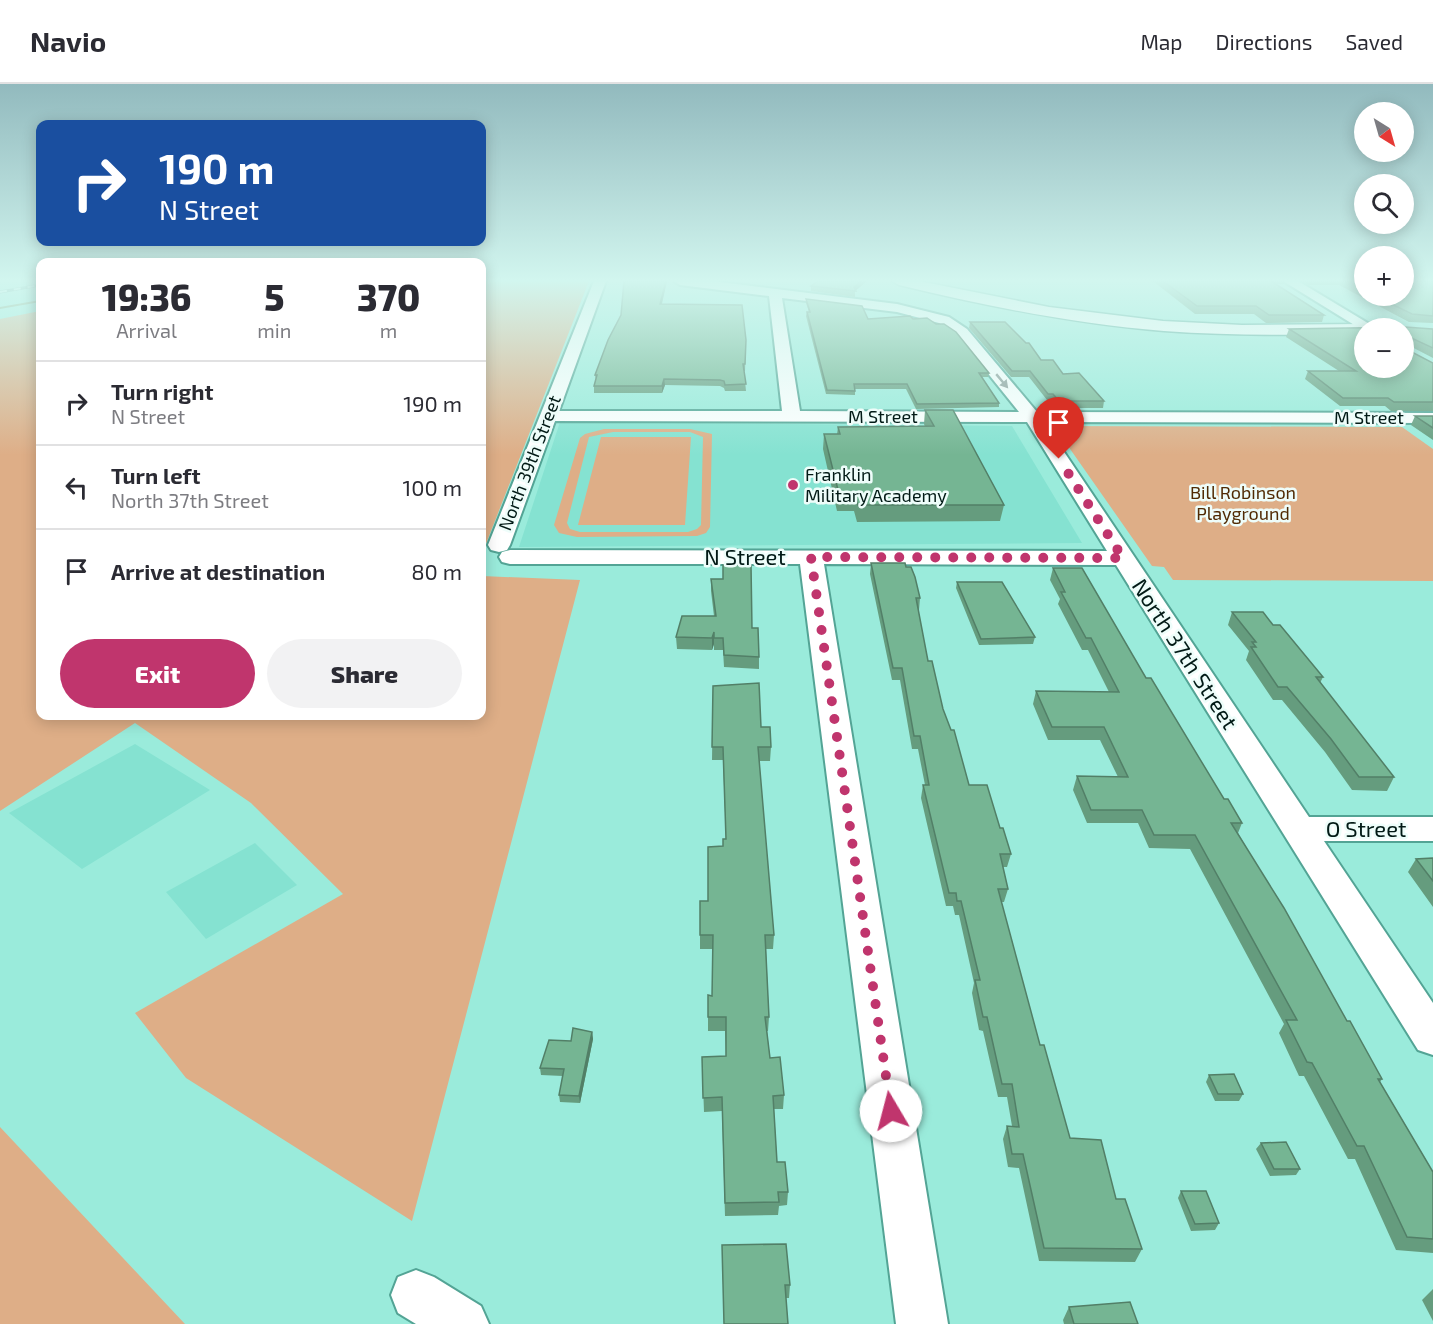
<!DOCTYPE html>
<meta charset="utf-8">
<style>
body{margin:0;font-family:"Exo 2",sans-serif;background:#f2f2f3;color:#2b2b33;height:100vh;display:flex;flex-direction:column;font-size:22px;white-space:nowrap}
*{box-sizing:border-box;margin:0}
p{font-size:20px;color:#7c7c81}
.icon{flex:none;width:33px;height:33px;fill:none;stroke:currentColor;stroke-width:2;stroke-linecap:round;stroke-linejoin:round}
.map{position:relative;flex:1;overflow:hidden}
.drawer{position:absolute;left:36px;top:174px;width:450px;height:462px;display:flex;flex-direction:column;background:#fff;border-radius:12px;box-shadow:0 3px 15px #0003}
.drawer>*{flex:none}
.guide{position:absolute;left:36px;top:36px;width:450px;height:126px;border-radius:12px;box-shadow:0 3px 15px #0003;background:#1a4fa0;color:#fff;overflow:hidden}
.needle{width:39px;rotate:143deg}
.controls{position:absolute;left:1354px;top:18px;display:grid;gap:12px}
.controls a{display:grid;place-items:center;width:60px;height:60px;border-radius:50%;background:#fff;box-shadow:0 3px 15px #0003;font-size:30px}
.pin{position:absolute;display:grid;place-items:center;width:51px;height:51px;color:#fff;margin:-62px -26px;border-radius:50% 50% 50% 0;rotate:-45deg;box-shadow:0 0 6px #0007}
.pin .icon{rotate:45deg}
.me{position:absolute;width:66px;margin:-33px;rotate:352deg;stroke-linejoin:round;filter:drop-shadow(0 0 4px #0008)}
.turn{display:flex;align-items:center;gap:21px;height:126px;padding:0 24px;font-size:27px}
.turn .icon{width:78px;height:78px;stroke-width:2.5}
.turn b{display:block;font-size:42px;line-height:51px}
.eta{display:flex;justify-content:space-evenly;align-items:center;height:102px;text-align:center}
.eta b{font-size:36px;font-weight:800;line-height:42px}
.button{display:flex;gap:12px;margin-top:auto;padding:12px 24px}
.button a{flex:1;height:69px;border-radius:36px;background:#c0356d;color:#fff;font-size:24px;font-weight:800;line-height:69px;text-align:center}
.button a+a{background:#f2f2f3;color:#2b2b33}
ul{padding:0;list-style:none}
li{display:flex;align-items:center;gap:18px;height:84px;padding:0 24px;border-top:2px solid #e1e1e2}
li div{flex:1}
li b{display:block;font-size:22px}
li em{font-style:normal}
header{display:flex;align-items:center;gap:36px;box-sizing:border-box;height:84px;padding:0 30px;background:#fff;border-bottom:2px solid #e1e1e2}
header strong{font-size:28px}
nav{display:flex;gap:33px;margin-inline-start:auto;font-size:21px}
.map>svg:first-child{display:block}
.built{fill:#85e2d1}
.green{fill:#deae87;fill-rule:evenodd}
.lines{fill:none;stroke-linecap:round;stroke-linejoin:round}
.stream{fill:#7c905f;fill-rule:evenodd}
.street-casing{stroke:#53a495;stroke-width:4}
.secondary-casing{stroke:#53a495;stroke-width:3}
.street{fill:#fff;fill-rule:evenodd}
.secondary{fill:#fff;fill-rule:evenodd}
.rail-casing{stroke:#407067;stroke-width:3}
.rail{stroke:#eefdfa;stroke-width:2;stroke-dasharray:7;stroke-linecap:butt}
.wall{fill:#659c7e}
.shaded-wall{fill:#527f67}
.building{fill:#75b593;stroke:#527f67;stroke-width:1.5;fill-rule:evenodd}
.oneway{fill:#8d9896}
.route{stroke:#c0356d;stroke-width:10;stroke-dasharray:0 18}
.poi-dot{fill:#c0356d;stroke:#eefdfa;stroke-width:2}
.labels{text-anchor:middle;stroke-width:5;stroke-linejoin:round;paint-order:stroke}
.far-street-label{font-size:18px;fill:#021a16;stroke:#eefdfa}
.far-poi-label{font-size:18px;fill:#021a16;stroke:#eefdfa;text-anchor:start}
.far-park-label{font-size:18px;fill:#502a03;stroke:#eefdfa}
.street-label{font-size:22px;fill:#021a16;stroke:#eefdfa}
</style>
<header>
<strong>Navio</strong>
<nav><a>Map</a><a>Directions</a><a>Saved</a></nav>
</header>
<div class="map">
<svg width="1433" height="1240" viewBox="0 0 1433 1240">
<rect width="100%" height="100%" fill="#9aebdb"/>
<path class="built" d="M560,338L1012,342L1082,459L519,463Z
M135,660L210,706L82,785L9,729Z
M255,759L297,801L206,855L166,808Z"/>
<path class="green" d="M482,197H589L482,470Z
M40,227V632H482V492L580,496L412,1137L186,994L135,929L343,810L251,719L135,639L0,727V235Z
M1054,342L1402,343L1433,365V497L1173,496L1164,483L1152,482Z
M604,345H690L712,350L710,443L706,449L697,452L577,453L559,449L554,441L580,354L585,350ZM613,348H690L703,353L701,441L697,445L688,448H580L570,445L567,439L589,353Z
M601,353H691L685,441H578Z
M0,1043L185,1240H0Z"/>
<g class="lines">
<path class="stream" d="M40,216V218L0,225V223Z"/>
<g class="street-casing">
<path id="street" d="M594,197H606L559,327H782L769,212L680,201L674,197H712L897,220L949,233L967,245L1037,328L1433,329V339L1044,338L1309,733H1433V757H1324L1433,919V971L1418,966L1116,481L824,480L948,1240H896L800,480H510L502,478L499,473L502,468L510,466L1107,467L1027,338L555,337L510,461L507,466L499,468L491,466L488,461ZM782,214L897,228L939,239L957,251L1019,328L800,327Z
M1283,197H1298L1376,244H1365L1364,247Z
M416,1186L434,1193L481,1222L489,1240H416L398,1229L391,1211L398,1193Z"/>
</g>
<g class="secondary-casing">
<path id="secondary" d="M892,197H919L1049,223L1163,237L1242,241L1365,240L1373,244H1365V250C1298,251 1231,252 1164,247C1075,240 986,222 899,201Z"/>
</g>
<use href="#street" class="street"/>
<use href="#secondary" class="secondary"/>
<g class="rail-casing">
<path id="rail" d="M0,208L40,201"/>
</g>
<use href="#rail" class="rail"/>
</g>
<path class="wall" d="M667,197L662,220L746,256L745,287H744L746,307H725L724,304L720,302L665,301L662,309H594V302L596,296L595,291Z
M818,197H867L855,207V213L811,207V202Z
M1147,197H1285L1284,200H1276L1324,231L1322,238L1266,239L1254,230H1195L1154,198Z
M1302,197H1365V212H1404L1433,197V239L1409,238L1339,201H1308Z
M806,215L868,235L989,289L988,293H982L999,319V323L916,325L906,305H855V311L826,310L806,232L807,228H809L806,219Z
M970,238L1041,276L1063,290L1104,317L1103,324H1058L1052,316H1047L1029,293H1011L969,244Z
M1289,245H1433V274L1406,260V265L1433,279V327H1391L1385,322H1340L1305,295L1308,287H1339L1286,253Z
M925,326L1004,421L1000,437L857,438L854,427H837L823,365L824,350H837L838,343H925L924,340Z
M1415,332H1433V356L1411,341Z
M871,479L906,483L920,514L919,526H918L928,577L943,625L969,701L1000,744L1011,770L1007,783H1003L1008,805L1004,818H1001L1040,961L1070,1054L1116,1115L1142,1165L1135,1178L1039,1177L1019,1084L1008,1083L1003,1055L1007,1042H1012L1007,1013H998L983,947L979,946L972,909L974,899L959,831H955L953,822H946L921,714L923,701H925L918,665H912L900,596H892L870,490Z
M1053,484L1146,594L1224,715L1242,739L1238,749L1347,937L1382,995L1380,998L1433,1088V1169L1396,1166L1355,1075H1348L1304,992H1299L1279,949L1284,940L1190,765L1149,764L1138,739H1087L1073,706L1077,692L1118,693L1100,656H1048L1033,620L1036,607L1109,608L1088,566H1082L1058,520L1060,515L1050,496Z
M711,495L752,544L759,573V585L724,583L723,566H714V560L712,566L677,565L676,553L714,532L711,507Z
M957,498L1035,553L1033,560L979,561L956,504Z
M1232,528L1273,541L1323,593L1320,599L1394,693L1387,707L1352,706L1325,668L1282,616H1273L1246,576L1249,567L1228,541Z
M713,602L761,643L771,663L770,677H759L774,851L773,865H766L769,933L768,947H767L770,974L784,1011L783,1025H774L777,1078L788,1108L787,1121L779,1122L778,1131L725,1132L722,1027L704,1028L702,973L726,972L725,947H708V911L712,912L713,865H700V851L708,817L726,755L723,676H712Z
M1433,774V823L1408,788L1416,775Z
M592,948L593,955L580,1019L560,1018L559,1011L563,992L541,991L540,984L571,957Z
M1209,991L1243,1010L1239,1017H1215L1206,998Z
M1261,1059L1300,1085L1296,1091L1270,1092L1256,1065Z
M1181,1107L1219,1139L1215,1146L1191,1147L1178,1114Z
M722,1161L790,1201L789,1214H786L788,1240H724Z
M1433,1205V1237L1422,1216Z
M1069,1223L1138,1240H1064L1063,1236Z"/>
<path class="shaded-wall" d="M666,197H667L660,226V220Z
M861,197H867L855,207L854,203Z
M664,295L665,301L662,309V302Z
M714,548V560L712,566V554Z
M592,948L593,955L580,1019L579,1012Z"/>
<path class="building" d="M624,197H666L660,220L742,221L746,256L745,280H743L746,300L725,301L724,297L720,296L664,295L662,302H594L597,291H595L608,256L621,231Z
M818,197H861L854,203L856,207L811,202Z
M1163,197H1271L1324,231H1269L1256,222H1197Z
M1347,197H1365V207Z
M1404,197H1433V232L1412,230L1375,212H1404Z
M806,215L862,222L868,235L910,232L913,235L927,234L936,240H944L956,248L989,289H979L999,319L917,320L907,300H854L855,307L827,306L807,228H810Z
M970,238H1005L1026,259H1029L1041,276H1053L1063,290L1079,289L1104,317H1059L1053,310H1048L1030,287H1012Z
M1405,243L1433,245V264L1405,251L1406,265L1433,279V318H1394L1388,314H1343L1308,287H1356L1289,245ZM1365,244H1404V284H1365Z
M925,326H953L1004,421H858L855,410H839L824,350H840L838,343L934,342Z
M1415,332H1433V344Z
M871,479H905L906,483H911L915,493L920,514H916L928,577H932L943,625L951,646H954L969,701H987L1000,744H1003L1011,770H1000L1008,805H998L1040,961H1044L1070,1054L1101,1056L1116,1115H1125L1142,1165L1044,1164L1023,1070H1012L1007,1042L1019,1043L1012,1000H1002L987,933H983L975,896H980L961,817H957L956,809H949L923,701H929L920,652H914L902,584H893Z
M723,481H751L752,544H758L759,573L724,571L723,554H714V548L712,554L676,553L682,532H716L711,495H723Z
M1053,484H1082L1146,594H1151L1224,715H1228L1242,739H1231L1284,824L1347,937H1350L1382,995H1378L1433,1088V1155L1407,1153L1364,1062H1357L1312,979L1307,978L1286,936H1297L1195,751H1154L1142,726H1091L1077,692L1128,693L1104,643H1052L1036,607L1119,608L1091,554H1086L1061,508H1065Z
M957,498H1002L1035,553L981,555Z
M1232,528H1263L1273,541H1280L1323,593H1316L1394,693H1359L1331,655L1287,603H1278L1251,563H1256L1252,558H1256Z
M759,599L761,643H770L771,663H758L774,851H765L769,933H765L770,974L780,973L784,1011L773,1012L777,1078H785L788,1108H778L779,1118L725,1119L722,1013L703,1014L702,973L726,972V933H708V911L712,912L713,851H700V817H708V763L723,762V755H726L723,663H712L713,602Z
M1433,774V797L1416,775Z
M573,944L592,948L579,1012L559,1011L564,985L540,984L549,956L571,957Z
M1234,990L1243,1010H1218L1209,991Z
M1286,1058L1300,1085H1274L1261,1059Z
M1181,1107H1206L1219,1139L1195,1140Z
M786,1160L790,1201H785L788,1240H724L722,1161Z
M1130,1218L1138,1240H1074L1069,1223Z"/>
<defs><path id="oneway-solid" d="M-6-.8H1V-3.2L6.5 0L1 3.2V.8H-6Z" transform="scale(1.5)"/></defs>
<use class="oneway" href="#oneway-solid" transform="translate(1002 297) rotate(50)"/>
<linearGradient id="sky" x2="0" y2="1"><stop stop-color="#92babe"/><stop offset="0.53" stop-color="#d2f6ef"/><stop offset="1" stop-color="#d2f6ef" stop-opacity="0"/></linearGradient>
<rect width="1433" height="371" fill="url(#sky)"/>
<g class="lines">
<path class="route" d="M891,1027L811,473L1123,474L1059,375"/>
</g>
<circle class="poi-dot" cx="793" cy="401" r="6"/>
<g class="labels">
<g class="far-street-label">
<text x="883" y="339">M Street</text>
<text x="1369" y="340">M Street</text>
<text transform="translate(530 379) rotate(-69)" y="6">North 39th Street</text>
</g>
<g class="far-poi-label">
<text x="805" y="397">Franklin<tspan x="805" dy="21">Military Academy</tspan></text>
</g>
<g class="far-park-label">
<text x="1243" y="415">Bill Robinson<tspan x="1243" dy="21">Playground</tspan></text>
</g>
<g class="street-label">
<text x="745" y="481">N Street</text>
<text transform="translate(1185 570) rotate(57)" y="8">North 37th Street</text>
<text x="1366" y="753">O Street</text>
</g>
</g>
</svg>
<div class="controls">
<a><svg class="needle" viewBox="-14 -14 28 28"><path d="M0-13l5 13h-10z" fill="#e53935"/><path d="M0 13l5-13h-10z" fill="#7c7c81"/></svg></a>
<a><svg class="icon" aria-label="search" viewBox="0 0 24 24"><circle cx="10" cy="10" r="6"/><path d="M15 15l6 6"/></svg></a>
<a>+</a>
<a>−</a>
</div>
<div class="pin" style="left:1059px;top:375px;background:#d93025"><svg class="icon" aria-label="arrive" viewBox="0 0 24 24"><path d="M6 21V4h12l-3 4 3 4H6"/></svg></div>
<svg class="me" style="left:891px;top:1027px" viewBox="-20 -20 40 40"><circle r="19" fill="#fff"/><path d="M0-13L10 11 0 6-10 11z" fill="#c0356d"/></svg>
<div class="guide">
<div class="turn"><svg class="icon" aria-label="right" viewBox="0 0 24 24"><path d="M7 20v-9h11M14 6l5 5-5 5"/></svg><div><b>190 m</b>N Street</div></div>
</div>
<section class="drawer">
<div class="eta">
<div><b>19:36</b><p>Arrival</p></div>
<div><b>5</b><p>min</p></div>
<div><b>370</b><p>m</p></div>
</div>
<ul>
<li><svg class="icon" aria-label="right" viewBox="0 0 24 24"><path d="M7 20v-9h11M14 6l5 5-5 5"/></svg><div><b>Turn right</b><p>N Street</p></div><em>190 m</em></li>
<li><svg class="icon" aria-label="left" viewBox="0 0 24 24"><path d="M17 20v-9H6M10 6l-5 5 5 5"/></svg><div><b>Turn left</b><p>North 37th Street</p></div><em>100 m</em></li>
<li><svg class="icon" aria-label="arrive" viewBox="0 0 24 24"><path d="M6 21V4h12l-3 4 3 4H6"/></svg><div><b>Arrive at destination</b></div><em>80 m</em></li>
</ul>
<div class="button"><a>Exit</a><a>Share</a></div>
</section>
</div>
